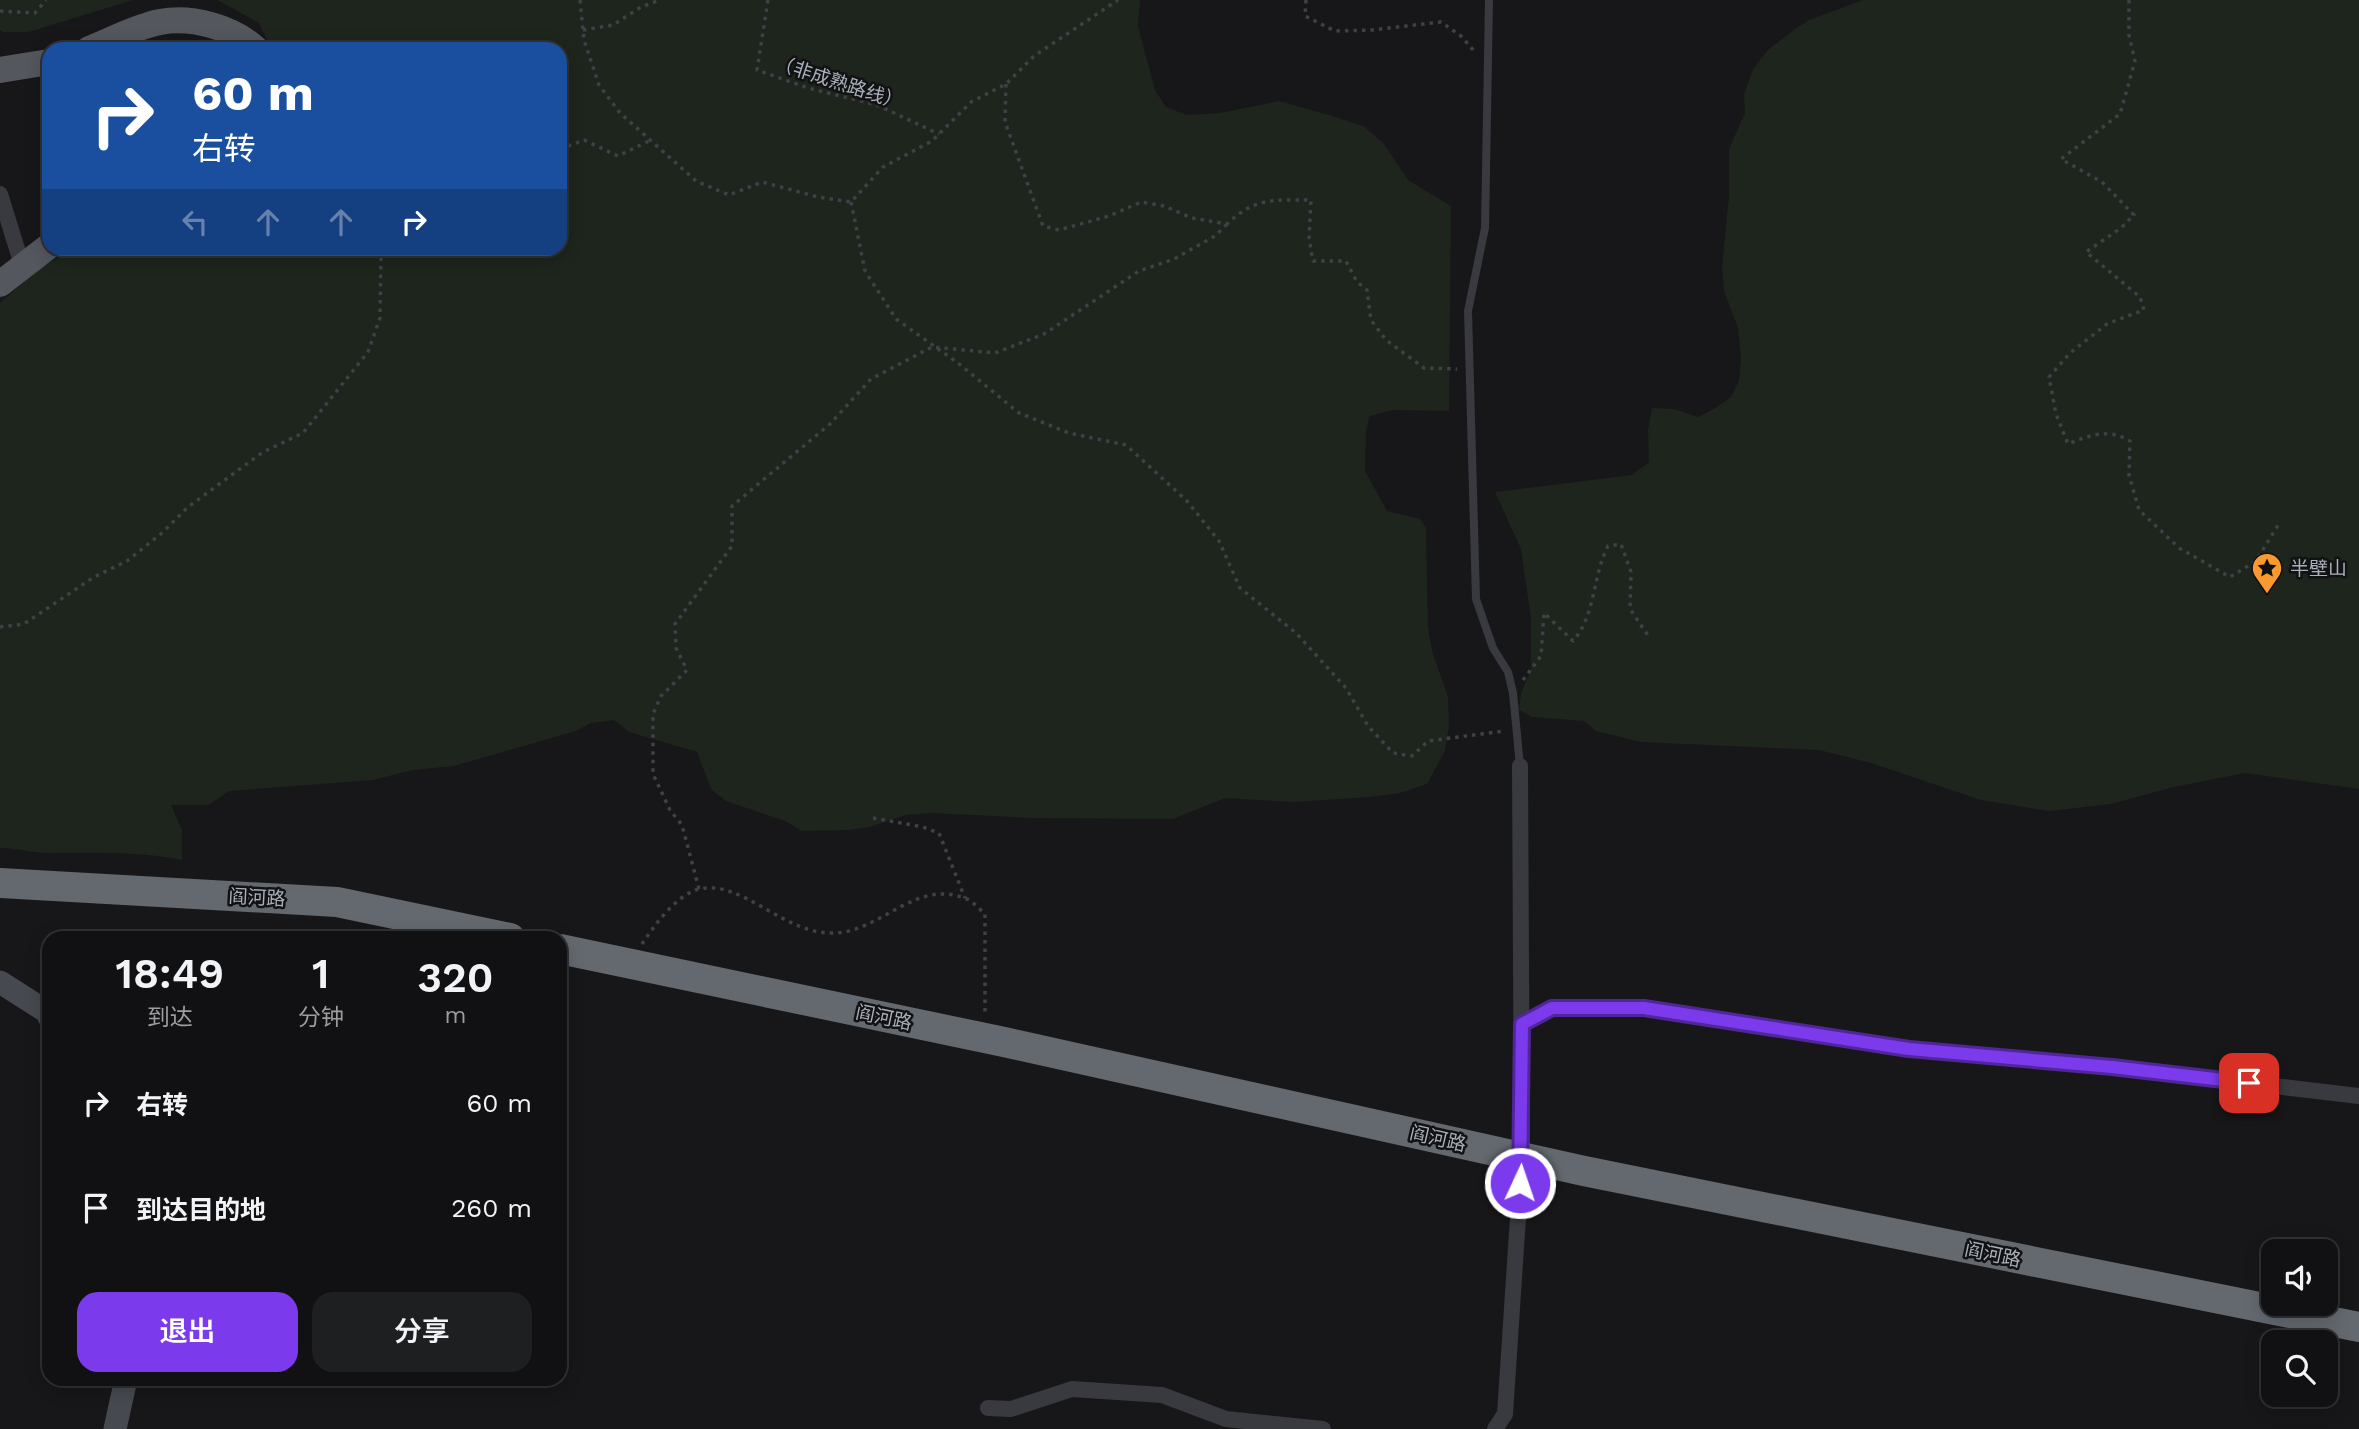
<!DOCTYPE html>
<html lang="zh">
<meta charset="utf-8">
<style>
body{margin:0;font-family:"Work Sans","Noto Sans SC",sans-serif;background:#1e1f21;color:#f1f3f6;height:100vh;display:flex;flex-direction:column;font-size:26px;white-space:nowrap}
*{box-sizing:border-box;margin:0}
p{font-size:23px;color:#9c9da0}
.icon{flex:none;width:38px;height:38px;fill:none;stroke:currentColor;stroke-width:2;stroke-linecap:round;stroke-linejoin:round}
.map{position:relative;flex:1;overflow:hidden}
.drawer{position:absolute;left:42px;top:931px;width:525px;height:455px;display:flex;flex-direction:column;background:#111113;border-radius:21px;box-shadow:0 4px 18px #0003,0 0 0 2px #303133}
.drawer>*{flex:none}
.banner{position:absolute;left:42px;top:42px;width:525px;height:214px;border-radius:21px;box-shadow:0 4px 18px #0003,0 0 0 2px #303133;background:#1a4fa0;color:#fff;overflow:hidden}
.fabs{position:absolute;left:2261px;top:1239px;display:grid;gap:14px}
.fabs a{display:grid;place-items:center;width:77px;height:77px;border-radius:14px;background:#111113;box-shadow:0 4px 18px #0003,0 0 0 2px #303133;font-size:35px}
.pin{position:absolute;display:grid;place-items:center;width:60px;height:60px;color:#fff;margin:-30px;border-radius:14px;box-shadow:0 4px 10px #0006}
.me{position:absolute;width:77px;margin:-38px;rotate:3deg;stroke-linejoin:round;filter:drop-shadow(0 0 5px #0008)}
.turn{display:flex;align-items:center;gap:24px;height:147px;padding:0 35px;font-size:32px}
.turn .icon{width:91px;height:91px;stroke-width:2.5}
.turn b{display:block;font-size:49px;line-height:60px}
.lanes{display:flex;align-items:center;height:66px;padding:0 35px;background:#0003;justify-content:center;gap:35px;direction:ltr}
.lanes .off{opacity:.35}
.eta{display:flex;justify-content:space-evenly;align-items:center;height:119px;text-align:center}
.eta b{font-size:42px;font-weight:600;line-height:49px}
.cta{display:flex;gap:14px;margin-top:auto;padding:14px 35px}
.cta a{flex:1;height:80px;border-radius:21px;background:#7c3aed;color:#fff;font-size:28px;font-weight:600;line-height:80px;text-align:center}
.cta a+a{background:#1e1f21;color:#f1f3f6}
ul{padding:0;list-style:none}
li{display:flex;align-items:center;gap:21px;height:105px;padding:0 35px}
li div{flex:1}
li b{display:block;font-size:26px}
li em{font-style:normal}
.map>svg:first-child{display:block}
.green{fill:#1d251d}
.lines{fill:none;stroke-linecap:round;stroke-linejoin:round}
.path{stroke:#3e4146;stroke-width:3.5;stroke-dasharray:3.5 5;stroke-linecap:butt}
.lane{stroke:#383a3f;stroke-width:8}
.street{stroke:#383a3f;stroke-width:16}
.secondary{stroke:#46494f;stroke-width:23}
.primary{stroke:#54575e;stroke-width:26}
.highway{stroke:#646970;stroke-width:30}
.route-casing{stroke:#51269a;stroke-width:18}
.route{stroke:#7c3aed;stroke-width:12}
.labels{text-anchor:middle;stroke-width:5;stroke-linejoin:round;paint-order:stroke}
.street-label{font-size:19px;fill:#a9b0ba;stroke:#121214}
.poi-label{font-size:19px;fill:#a9b0ba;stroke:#121214;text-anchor:start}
</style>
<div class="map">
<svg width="2359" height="1429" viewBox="0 0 2359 1429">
<rect width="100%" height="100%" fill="#171719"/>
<path class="green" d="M0,0H133L29,32H3L0,30Z
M217,0H1140L1138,26L1155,90L1166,107L1187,115L1220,113L1279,101L1329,115L1363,126L1384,144L1408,180L1451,206L1449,411L1393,410L1370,416L1366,431L1365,471L1387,511L1420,519L1426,528L1428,627L1432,651L1448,697L1449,726L1445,751L1427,784L1400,793L1370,797L1293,802L1225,798L1173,819L1033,818L932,813L906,815L869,827L849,830L802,831L785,821L726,801L711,789L697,752L629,732L614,720L591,723L576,731L454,766L413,770L373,780L229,791L209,805H171L182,830V860C137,851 95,853 49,853C33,853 17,848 0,848V303L37,270L73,249L560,248V49H271L259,23Z
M1863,0H2359V789L2245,773L2174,787L2111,804L2049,811L1981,800L1871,763L1819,750L1641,742L1596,731L1584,721L1532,717L1519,710L1521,693L1531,670V619L1521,549L1495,492L1632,475L1649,462L1648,430L1652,408L1674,409L1698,417L1714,409L1731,397L1739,381L1741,359L1738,328L1724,291L1722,267L1729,196V149L1745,113L1744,94L1753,69L1768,50L1795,29L1809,20Z"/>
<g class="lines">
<path class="path" d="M580,0L584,40L599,85L620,113L696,181L729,195L762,182L818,197L851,202L883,167L932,141L971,102L1006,84L1034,56L1118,0
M768,0L757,70L808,88L877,105L939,134
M1306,0L1305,16L1335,31L1372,30L1441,22L1461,36L1475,52
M2129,0V35L2135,61L2120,114L2061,159L2102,182L2134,215L2121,228L2086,252L2140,297L2144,310L2107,324L2070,353L2049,377L2056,414L2068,444C2090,435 2109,428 2130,441L2129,475L2139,510L2179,548L2230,577L2256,561L2280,522
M0,11L35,13L46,0
M583,30L613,25L641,7L660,0
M1006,84L1005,122L1043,226L1059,230L1109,216L1141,202L1164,206L1192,218L1227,224C1256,197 1273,200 1311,200L1309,238L1313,261H1346L1357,282L1367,290L1371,320L1386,340L1424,368L1457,369
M560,149L584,140L618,156L651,140
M851,202L865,271L896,319L958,363L1019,413L1069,433L1126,445L1187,501L1219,541L1240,588L1296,633L1346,688L1368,726L1393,753L1412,756L1428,741L1504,731
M0,627L24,624L94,577L127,561L162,533L188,507L263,452L303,433L368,352L380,318L381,252L385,248
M1523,680L1541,656L1544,613L1573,641C1596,615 1592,577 1608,546L1621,544L1631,572L1630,609L1649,637
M873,818L923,827L939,833L965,898
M699,889L682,825L670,810L653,774V714L661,696L687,670L676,648L675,624L732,546V506L830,424L871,379L932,347L995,353L1044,334L1139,271L1174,259L1215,236L1227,224
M642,944C654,926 676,895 699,889C742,879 784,935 834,933C880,932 916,879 964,898C972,900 979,909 985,914V1014"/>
<path class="lane" d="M1489,0L1485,228L1468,311L1476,599L1493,648L1508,672L1513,693L1520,766"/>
<path class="street" d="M0,194L22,265
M1522,1024L1552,1008H1644L1909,1049L2112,1067L2359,1096
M988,1408L1011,1409L1072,1389L1162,1395L1226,1419L1323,1429
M1495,1429L1505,1414L1522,1157L1520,766"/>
<path class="secondary" d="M0,982L47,1012L49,1017
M115,1429L126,1379"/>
<path class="primary" d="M89,49C112,40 135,27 160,22C192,16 232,27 256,49
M0,70L49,62
M0,284L49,246"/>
<path class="highway" d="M0,883L337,902L510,938
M560,949L1004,1042L1584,1171L2359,1327"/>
</g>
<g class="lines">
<g class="route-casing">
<path id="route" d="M1520,1183L1522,1024L1552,1008H1644L1909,1049L2112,1067L2249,1083"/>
</g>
<use href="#route" class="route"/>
</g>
<defs>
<g id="sight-pin" transform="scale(1.575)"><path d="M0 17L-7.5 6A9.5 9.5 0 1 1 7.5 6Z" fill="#f99930" stroke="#121214"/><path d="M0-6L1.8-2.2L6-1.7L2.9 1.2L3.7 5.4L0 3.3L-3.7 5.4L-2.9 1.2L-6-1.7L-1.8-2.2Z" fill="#111"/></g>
</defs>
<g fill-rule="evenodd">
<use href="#sight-pin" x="2267" y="568"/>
</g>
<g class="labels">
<g class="street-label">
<text transform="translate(839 82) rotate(18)" y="7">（非成熟路线）</text>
<text transform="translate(257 897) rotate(3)" y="7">阎河路</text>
<text transform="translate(884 1017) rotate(12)" y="7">阎河路</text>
<text transform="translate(1438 1138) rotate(13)" y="7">阎河路</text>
<text transform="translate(1993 1254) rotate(12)" y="7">阎河路</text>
</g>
<g class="poi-label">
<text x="2290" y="575">半壁山</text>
</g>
</g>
</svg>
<div class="fabs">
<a><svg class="icon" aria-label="sound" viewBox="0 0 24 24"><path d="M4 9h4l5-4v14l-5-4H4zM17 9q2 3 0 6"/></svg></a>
<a><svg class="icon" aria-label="search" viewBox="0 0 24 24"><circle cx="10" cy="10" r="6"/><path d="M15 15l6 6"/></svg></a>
</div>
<div class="pin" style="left:2249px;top:1083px;background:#d93025"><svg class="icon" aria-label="arrive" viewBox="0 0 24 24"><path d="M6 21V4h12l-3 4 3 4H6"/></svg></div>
<svg class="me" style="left:1520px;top:1183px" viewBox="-20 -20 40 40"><circle r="17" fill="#7c3aed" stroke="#fff" stroke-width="3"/><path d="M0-11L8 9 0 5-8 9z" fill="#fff"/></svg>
<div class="banner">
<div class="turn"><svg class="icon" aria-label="right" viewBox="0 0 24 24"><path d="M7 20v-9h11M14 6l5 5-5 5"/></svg><div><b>60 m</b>右转</div></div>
<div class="lanes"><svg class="icon off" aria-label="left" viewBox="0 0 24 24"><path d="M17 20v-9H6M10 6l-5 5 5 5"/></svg><svg class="icon off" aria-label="ahead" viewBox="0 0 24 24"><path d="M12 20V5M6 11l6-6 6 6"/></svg><svg class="icon off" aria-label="ahead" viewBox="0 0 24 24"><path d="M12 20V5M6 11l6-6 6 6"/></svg><svg class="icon" aria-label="right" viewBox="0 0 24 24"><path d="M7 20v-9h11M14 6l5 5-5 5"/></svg></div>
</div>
<section class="drawer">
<div class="eta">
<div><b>18:49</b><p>到达</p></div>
<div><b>1</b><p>分钟</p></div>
<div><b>320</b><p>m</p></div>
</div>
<ul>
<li><svg class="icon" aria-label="right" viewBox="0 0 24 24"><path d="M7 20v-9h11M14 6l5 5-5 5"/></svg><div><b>右转</b></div><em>60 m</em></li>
<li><svg class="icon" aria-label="arrive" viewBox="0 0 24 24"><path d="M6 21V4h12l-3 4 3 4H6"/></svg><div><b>到达目的地</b></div><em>260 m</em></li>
</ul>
<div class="cta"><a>退出</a><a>分享</a></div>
</section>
</div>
